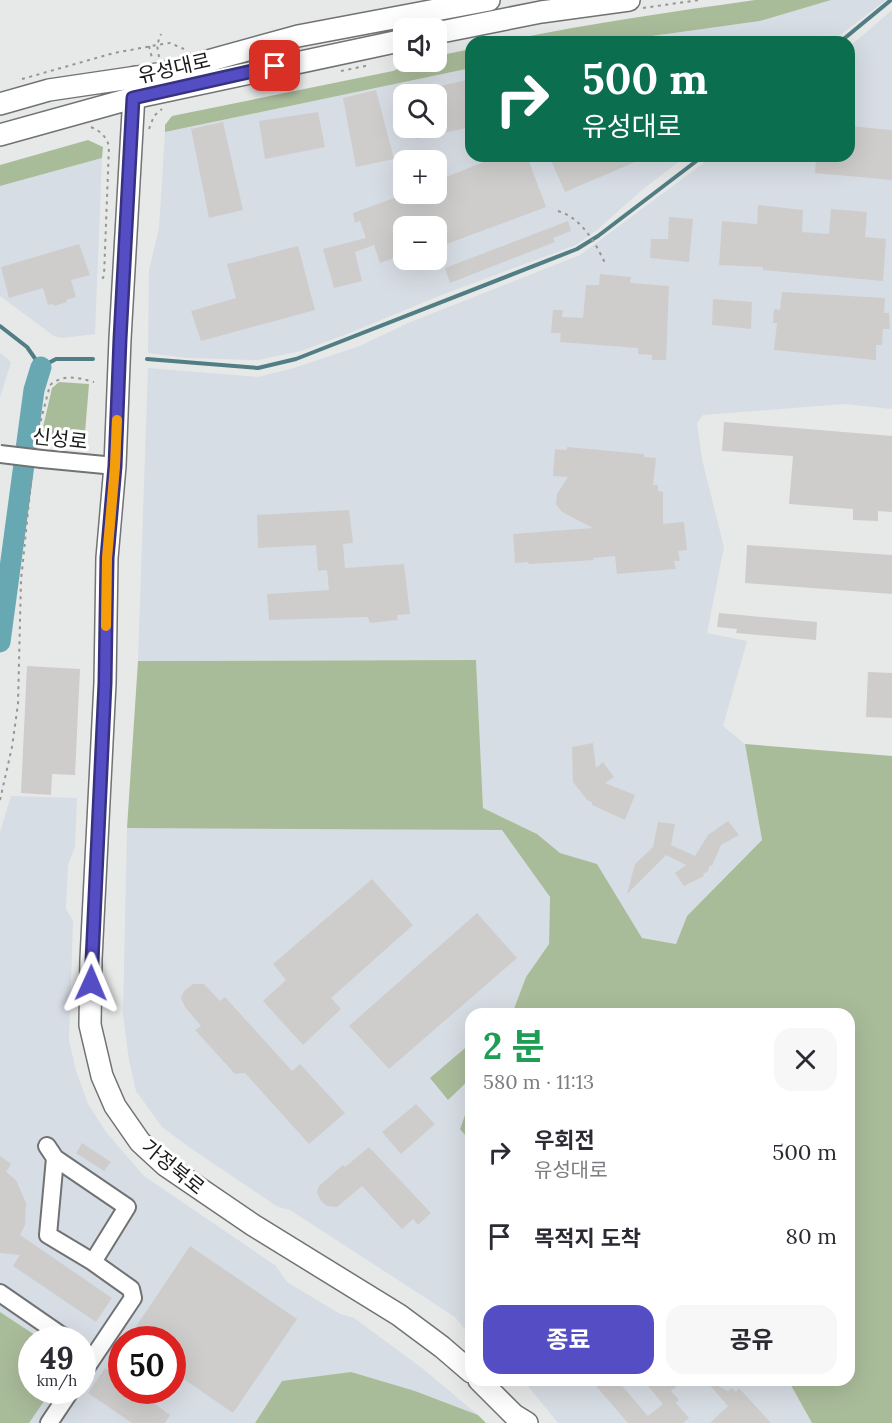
<!DOCTYPE html>
<html lang="ko">
<meta charset="utf-8">
<style>
body{margin:0;font-family:Lora,"Noto Sans KR",serif;background:#f7f7f7;color:#2b2b33;height:100vh;display:flex;flex-direction:column;font-size:22px;white-space:nowrap}
*{box-sizing:border-box;margin:0}
p{font-size:20px;color:#7c7c81}
.icon{flex:none;width:33px;height:33px;fill:none;stroke:currentColor;stroke-width:2;stroke-linecap:round;stroke-linejoin:round}
.map{position:relative;flex:1;overflow:hidden}
.details{position:absolute;left:465px;top:1008px;width:390px;height:378px;display:flex;flex-direction:column;background:#fff;border-radius:18px;box-shadow:0 6px 24px #0002}
.details>*{flex:none}
.banner{position:absolute;left:465px;top:36px;width:390px;height:126px;border-radius:18px;box-shadow:0 6px 24px #0002;background:#0b6e4f;color:#fff;overflow:hidden}
.buttons{position:absolute;left:393px;top:18px;display:grid;gap:12px}
.buttons a{display:grid;place-items:center;width:54px;height:54px;border-radius:12px;background:#fff;box-shadow:0 6px 24px #0002;font-size:30px}
.speed{position:absolute;left:18px;top:1326px;display:flex;gap:12px;font-size:30px;font-weight:700;text-align:center}
.speed>*{display:grid;place-content:center;width:78px;height:78px;border-radius:50%;background:#fff;box-shadow:0 6px 24px #0002;line-height:1}
.speed small{font-size:15px;font-weight:400}
.speed .limit{border:9px solid #d22;background:#fff;color:#111}
.pin{position:absolute;display:grid;place-items:center;width:51px;height:51px;color:#fff;margin:-26px;border-radius:12px;box-shadow:0 3px 9px #0006}
.me{position:absolute;width:66px;margin:-33px;rotate:1deg;stroke-linejoin:round;filter:drop-shadow(0 0 4px #0008)}
.turn{display:flex;align-items:center;gap:21px;height:126px;padding:0 18px;font-size:27px}
.turn .icon{width:78px;height:78px;stroke-width:2.5}
.turn b{display:block;font-size:42px;line-height:51px}
.round{display:grid;place-items:center;flex:none;width:63px;height:63px;border-radius:18px;background:#f7f7f7}
.summary{display:flex;align-items:center;justify-content:space-between;height:102px;padding:0 18px}
h1{font-size:36px;font-weight:700;line-height:45px;color:#1e9e55}
.action{display:flex;gap:12px;margin-top:auto;padding:12px 18px}
.action a{flex:1;height:69px;border-radius:18px;background:#554dc4;color:#fff;font-size:24px;font-weight:700;line-height:69px;text-align:center}
.action a+a{background:#f7f7f7;color:#2b2b33}
ul{padding:0;list-style:none}
li{display:flex;align-items:center;gap:18px;height:84px;padding:0 18px}
li div{flex:1}
li b{display:block;font-size:22px}
li em{font-style:normal}
.map>svg:first-child{display:block}
.built{fill:#d7dde4;fill-rule:evenodd}
.green{fill:#a9bc9a}
.lines{fill:none;stroke-linecap:round;stroke-linejoin:round}
.stream{stroke:#517d84;stroke-width:4}
.river{stroke:#68a8b2;stroke-width:21}
.building{fill:#cecdcc}
.minor-casing{stroke:#717273;stroke-width:20}
.major-casing{stroke:#717273;stroke-width:24}
.path{stroke:#949595;stroke-width:2;stroke-dasharray:3 4.5;stroke-linecap:butt}
.minor{stroke:#fff;stroke-width:16}
.major{stroke:#fff;stroke-width:21}
.minor-bridge-casing{stroke:#717273;stroke-width:20;stroke-linecap:butt}
.minor-bridge{stroke:#fff;stroke-width:16}
.route-casing{stroke:#37327f;stroke-width:15}
.route{stroke:#554dc4;stroke-width:10}
.slow{stroke:#f59e0b;stroke-width:10}
.labels{text-anchor:middle;stroke-width:6;stroke-linejoin:round;paint-order:stroke}
.street-label{font-size:20px;fill:#1a1a1a;stroke:#fff}
</style>
<div class="map">
<svg width="892" height="1423" viewBox="0 0 892 1423">
<rect width="100%" height="100%" fill="#e7e8e8"/>
<path class="built" d="M831,0H886L831,42H609L760,21Z
M892,10V409L844,404L703,415L697,423L702,459L724,547L707,633L747,641L723,726L745,744L762,840L687,916L676,944L642,938L597,864L560,853L537,834L483,808L476,660L138,661L148,368L258,377L294,368L360,346L408,323L580,255L713,156H849V47Z
M471,68V156H686L642,190L597,230L576,245L439,296L347,334L301,351L258,360L187,358L148,353L149,270L159,228L165,132ZM404,94H436V128H404ZM404,160H436V194H404ZM404,226H436V260H404Z
M102,158L95,334L62,338L54,336L0,296V186Z
M0,353L11,362L0,398Z
M11,796L77,798L75,847L68,865L66,909L73,921L69,1040L76,1071L88,1104L106,1132L144,1176L276,1266L287,1282L340,1314L354,1318L422,1368L478,1415L415,1391L282,1381L255,1423H0V832ZM32,1340H82V1390H32ZM122,1340H172V1390H122Z
M183,827L502,830L550,897L549,944L526,977L512,1014H471V1098L460,1128L471,1142V1337L455,1317L290,1210L278,1207L189,1147L162,1127L136,1091L129,1060L123,1015L127,828Z
M523,1380H788L812,1423H558Z"/>
<path class="green" d="M755,0H831L760,21L609,42H501C585,24 670,12 755,0Z
M471,49V68L165,132V125L172,116L393,71L412,62H436L437,56Z
M88,140L103,147L102,158L0,186V165Z
M59,382L89,384L85,433L76,442L41,436L52,388Z
M476,660L483,808L537,834L560,853L597,864L642,938L676,944L687,916L762,840L745,744L892,756V1423H812L788,1380H849V1014H512L526,977L549,944L550,897L502,830L127,828L138,661Z
M471,1043V1078L448,1100L430,1078Z
M471,1098V1142L460,1129Z
M0,1312L41,1339L32,1340V1390L51,1391L29,1423H0Z
M351,1372L415,1391L478,1415L486,1423H255L282,1381Z"/>
<g class="lines">
<path class="stream" d="M840,42L891,0
M0,326L27,347L41,367L56,359H93
M147,359L258,368L296,359L577,249L598,236L703,156"/>
<path class="river" d="M0,642L34,390L41,367"/>
</g>
<path class="building" d="M471,79V127L416,139L413,128H436V87Z
M376,90L394,159L356,167L343,98Z
M318,112L325,147L265,159L259,121Z
M223,122L243,210L209,218L191,129Z
M849,126L892,130V180L815,173L816,156H849Z
M499,156H527L546,207L436,248V226H404V255L380,263L374,245L355,252L362,281L334,288L323,249L366,238L360,221L355,223L353,213L405,194H436V181Z
M549,156H649L565,192Z
M758,205L803,210L802,232L829,234L831,209L867,212L865,237L886,239L883,281L763,270V267L719,265L722,221L757,224Z
M669,217L693,219L689,262L650,258L651,239H668Z
M568,221L571,231L553,238L555,242L450,283L445,268Z
M79,244L90,275L71,280L76,297L66,300L67,302L54,306L53,304L48,305L43,288L9,298L1,267Z
M298,246L315,310L201,341L191,311L236,298L227,264Z
M600,274L631,277L630,283L669,286L666,360H652V355L638,354V348L560,342L561,333H551L553,310H563L562,317L583,318L586,285H599Z
M782,292L885,298L884,313H889L890,329H883L882,345H876V360L774,350L777,323H773L774,309L780,310Z
M713,299L752,302L751,329L712,325Z
M724,422L892,436V512L878,511V521L853,520V509L789,504L793,456L722,451Z
M567,447L644,454V457L656,458L653,485H658V491L663,492V524L684,522L687,550L678,551L680,561H674L676,569L617,574L615,556L593,558L594,560L529,564L528,562L515,563L513,534L593,528L562,512L556,504L557,494L568,477L553,476L555,449L567,450Z
M349,510L353,543L343,544L345,568L404,564L410,614L397,615L398,620L370,623L368,617L269,620L267,594L329,590L327,570L318,571L316,545L258,548L257,515Z
M747,545L892,555V594L745,583Z
M719,613L817,622L816,640L736,633L737,629L717,627Z
M27,666L80,669L75,775L52,774L51,795L21,793Z
M868,672L892,673V718L866,717Z
M593,743L596,768L603,762L614,777L605,783L635,795L625,820L592,805V802L587,800L573,782L572,747Z
M728,821L739,835L721,845L712,866L710,865L708,871L703,874L704,876L684,886L675,873L686,865L666,855L627,894L635,864L653,847L658,822L675,824L671,845L695,856L708,835Z
M372,879L413,925L331,998L341,1009L303,1045L263,1001L286,980L273,964Z
M477,913L517,958L389,1069L349,1026Z
M193,984H204L220,1001L225,997L292,1071L300,1064L345,1113L309,1144L245,1073L235,1074L195,1030L201,1026L185,1007L181,998L184,991Z
M416,1104L435,1124L401,1154L382,1132Z
M82,1143L111,1162L104,1171L76,1153Z
M369,1147L431,1213L418,1225L413,1219L402,1229L362,1186L337,1207L327,1206L321,1201L317,1192L319,1186L343,1165L345,1167Z
M0,1156L11,1164L6,1172L16,1180L26,1203L25,1225L20,1235L112,1298L96,1322L13,1266L20,1255L0,1253Z
M190,1246L297,1319L233,1413L172,1371V1340H127Z
M105,1368L122,1380V1390H136L170,1415L165,1423H132L88,1393Z
M603,1380H617L648,1416L663,1404L643,1380H672L677,1386L671,1391L679,1400L676,1403L689,1418L683,1423H628L596,1386Z
M707,1380L728,1391L732,1388L736,1392L739,1388L771,1423H710L728,1406L706,1381Z"/>
<g class="lines">
<g class="minor-casing">
<path id="minor" d="M42,459L115,466
M47,1146L55,1158L127,1207L93,1262L48,1235L55,1158
M0,1293L68,1340
M82,1374L133,1298L131,1289L93,1262
M49,1423L71,1390"/>
</g>
<g class="major-casing">
<path id="major" d="M436,33L541,12L629,0
M135,77L120,339L115,466L107,558L105,683L91,959L90,1025L102,1076L115,1106L140,1142L165,1165L253,1225L399,1315L442,1347L471,1372
M0,104L49,90L164,73L298,36L489,0
M0,135L133,98L404,40
M479,1380L514,1415L527,1423"/>
</g>
<path class="path" d="M643,8L699,0
M149,46L152,58
M159,57L157,45L161,34
M341,71L370,65
M22,79L114,53L157,45L170,43L184,49
M91,127C100,131 106,136 109,146L104,276L101,281
M149,129L154,116L162,109
M558,211C582,218 596,244 606,265
M35,443L50,385C65,373 78,378 94,382
M0,800L12,747L18,704L21,580L32,473"/>
<use href="#minor" class="minor"/>
<use href="#major" class="major"/>
<g class="minor-bridge-casing">
<path id="minor-bridge" d="M0,454L42,459"/>
</g>
<use href="#minor-bridge" class="minor-bridge"/>
</g>
<g class="lines">
<g class="route-casing">
<path id="route" d="M91,983L105,683L107,558L115,466L120,339L133,98L275,66"/>
</g>
<use href="#route" class="route"/>
<path class="slow" d="M106,626L107,558L115,466L117,420"/>
</g>
<g class="labels">
<g class="street-label">
<text transform="translate(174 68) rotate(-13)" y="7">유성대로</text>
<text transform="translate(60 439) rotate(6)" y="7">신성로</text>
<text transform="translate(173 1167) rotate(39)" y="7">가정북로</text>
</g>
</g>
</svg>
<div class="buttons">
<a><svg class="icon" aria-label="sound" viewBox="0 0 24 24"><path d="M4 9h4l5-4v14l-5-4H4zM17 9q2 3 0 6"/></svg></a>
<a><svg class="icon" aria-label="search" viewBox="0 0 24 24"><circle cx="10" cy="10" r="6"/><path d="M15 15l6 6"/></svg></a>
<a>+</a>
<a>−</a>
</div>
<div class="speed"><div>49<small>km/h</small></div><div class="limit">50</div></div>
<div class="pin" style="left:275px;top:66px;background:#d93025"><svg class="icon" aria-label="arrive" viewBox="0 0 24 24"><path d="M6 21V4h12l-3 4 3 4H6"/></svg></div>
<svg class="me" style="left:91px;top:983px" viewBox="-20 -20 40 40"><path d="M0-17L14 15 0 8-14 15z" fill="#554dc4" stroke="#fff" stroke-width="4"/></svg>
<div class="banner">
<div class="turn"><svg class="icon" aria-label="right" viewBox="0 0 24 24"><path d="M7 20v-9h11M14 6l5 5-5 5"/></svg><div><b>500 m</b>유성대로</div></div>
</div>
<section class="details">
<div class="summary"><div><h1>2 분</h1><p>580 m · 11:13</p></div><a class="round"><svg class="icon" aria-label="close" viewBox="0 0 24 24"><path d="M6 6l12 12M18 6L6 18"/></svg></a></div>
<ul>
<li><svg class="icon" aria-label="right" viewBox="0 0 24 24"><path d="M7 20v-9h11M14 6l5 5-5 5"/></svg><div><b>우회전</b><p>유성대로</p></div><em>500 m</em></li>
<li><svg class="icon" aria-label="arrive" viewBox="0 0 24 24"><path d="M6 21V4h12l-3 4 3 4H6"/></svg><div><b>목적지 도착</b></div><em>80 m</em></li>
</ul>
<div class="action"><a>종료</a><a>공유</a></div>
</section>
</div>
